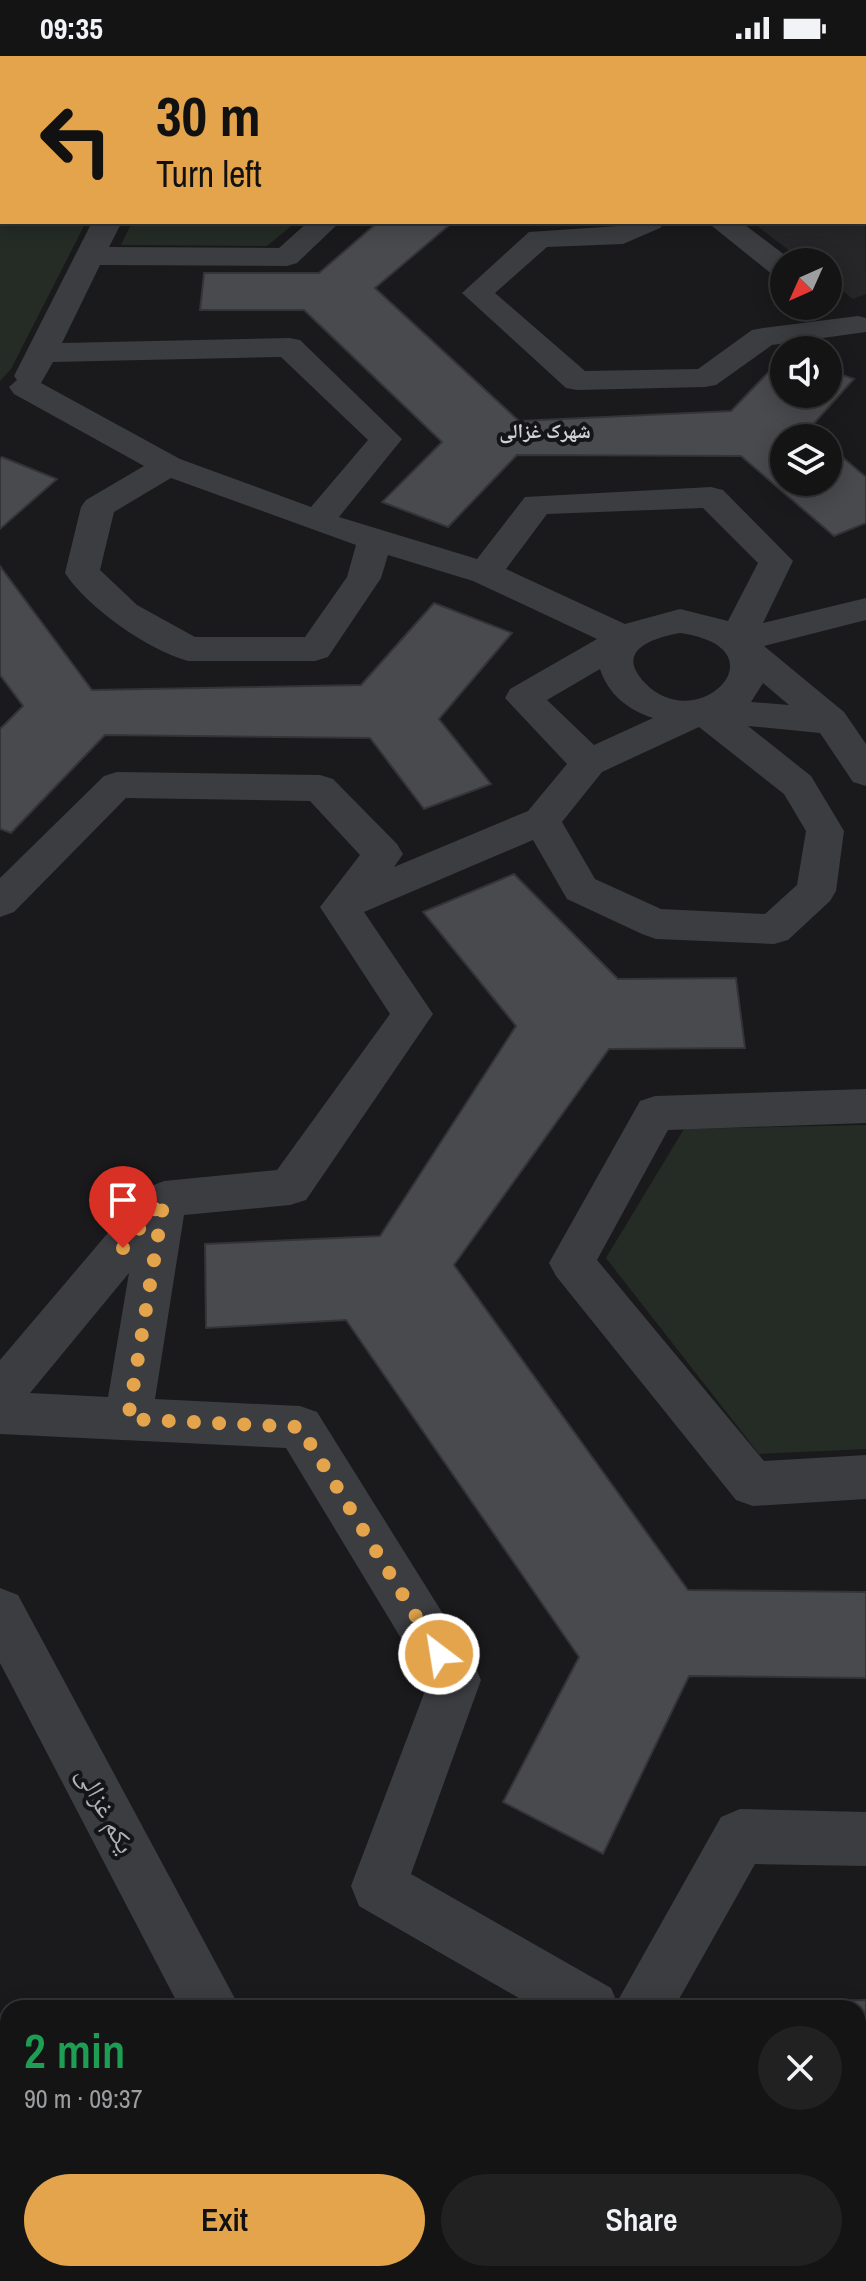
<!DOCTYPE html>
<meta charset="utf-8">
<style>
body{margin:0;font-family:"Archivo Narrow","Noto Naskh Arabic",sans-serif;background:#212122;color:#f1f3f6;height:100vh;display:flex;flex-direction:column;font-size:30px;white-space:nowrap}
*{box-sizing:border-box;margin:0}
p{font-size:26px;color:#9d9ea0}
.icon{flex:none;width:44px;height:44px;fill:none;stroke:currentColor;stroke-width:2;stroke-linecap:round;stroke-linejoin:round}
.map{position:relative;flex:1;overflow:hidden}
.panel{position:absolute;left:0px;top:1944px;width:866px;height:282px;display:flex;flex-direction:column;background:#141415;border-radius:24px 24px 0 0;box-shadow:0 4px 20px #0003,0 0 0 2px #333334}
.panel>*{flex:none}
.hud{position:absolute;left:0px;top:0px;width:866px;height:168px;box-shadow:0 4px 20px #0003,0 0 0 2px #333334;background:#e3a44b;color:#111;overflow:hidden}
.needle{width:52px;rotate:225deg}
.buttons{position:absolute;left:770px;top:192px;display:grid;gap:16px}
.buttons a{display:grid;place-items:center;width:72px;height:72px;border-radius:50%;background:#141415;box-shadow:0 4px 20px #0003,0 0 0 2px #333334;font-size:40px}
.pin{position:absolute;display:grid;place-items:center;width:68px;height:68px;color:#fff;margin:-82px -34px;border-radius:50% 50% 50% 0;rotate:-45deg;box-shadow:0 0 8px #0007}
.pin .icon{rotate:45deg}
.me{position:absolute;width:88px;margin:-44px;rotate:329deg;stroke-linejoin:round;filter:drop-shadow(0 0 6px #0008)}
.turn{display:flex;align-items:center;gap:28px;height:168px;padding:0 24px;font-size:36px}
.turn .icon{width:104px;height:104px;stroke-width:2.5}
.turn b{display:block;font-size:56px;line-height:68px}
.round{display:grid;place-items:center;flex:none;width:84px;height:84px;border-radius:42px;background:#212122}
.summary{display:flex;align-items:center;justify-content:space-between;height:136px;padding:0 24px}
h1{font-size:48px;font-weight:600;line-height:60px;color:#1e9e55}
.button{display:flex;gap:16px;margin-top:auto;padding:16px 24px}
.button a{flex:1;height:92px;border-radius:48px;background:#e3a44b;color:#111;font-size:32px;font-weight:600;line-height:92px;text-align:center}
.button a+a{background:#212122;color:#f1f3f6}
.status{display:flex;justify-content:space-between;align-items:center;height:56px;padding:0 40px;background:#141415;direction:ltr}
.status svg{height:22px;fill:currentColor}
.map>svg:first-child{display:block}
.built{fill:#262629}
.green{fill:#242c25}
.building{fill:#494a4e;stroke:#343438;stroke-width:2}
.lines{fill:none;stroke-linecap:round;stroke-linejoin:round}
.minor{fill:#3b3d41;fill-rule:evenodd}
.tertiary{fill:#3b3d41;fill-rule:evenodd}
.route{stroke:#e3a44b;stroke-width:14;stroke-dasharray:0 25.2}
.labels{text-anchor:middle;stroke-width:8;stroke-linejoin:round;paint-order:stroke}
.far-neighbourhood-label{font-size:20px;font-weight:bold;fill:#ced1d7;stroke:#151517}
.near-street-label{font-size:26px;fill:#aeb3ba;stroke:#151517}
</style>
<div class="status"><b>09:35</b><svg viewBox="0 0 49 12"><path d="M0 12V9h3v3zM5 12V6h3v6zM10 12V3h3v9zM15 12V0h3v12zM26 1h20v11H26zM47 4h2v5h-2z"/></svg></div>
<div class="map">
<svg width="866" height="2225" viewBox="0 0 866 2225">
<rect width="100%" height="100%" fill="#1a1a1c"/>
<path class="built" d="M864,47L866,238L853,243L828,224V206H804L752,166H864Z"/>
<path class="green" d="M0,13L2,166H86L11,313L0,325Z
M132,166H296L267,190L121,189Z
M866,1069V1393L759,1398L606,1202L684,1073Z"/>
<path class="building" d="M205,0H364L367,2H205Z
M378,166H453L375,232L519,365L731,355L784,300V338H828V314L854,323L809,373L819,382H784V426H828V389L866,421V467L834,480L741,400L517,399L448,471L382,446L442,386L304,254H200L204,217H319Z
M2,401L57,423L0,473V403Z
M0,510L92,634L361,629L434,547L512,577L439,663L491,728L424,753L370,682L105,679L11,777L0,773V673L23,650L0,619Z
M514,818L618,923L736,922L745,992L609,993L454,1209L688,1534L866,1536V1622L689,1620L603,1798L503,1746L579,1601L346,1264L206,1272L205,1188L380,1180L516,970L423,856Z
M866,1944V2107L858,2108V1952H821L820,1945Z"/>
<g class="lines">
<path class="minor" d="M0,0H25L2,2V9Z
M154,0H180V2H154Z
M489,0H517L518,2H490Z
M92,166H122L109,191L279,192L308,166H340L297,207L287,210L100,209L62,287L289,282L300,284L402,383L339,461L477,503L525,441L711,431L723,434L793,505L763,567L866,542V564L764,590L844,656L866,688V730L853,726L820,677L748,670L811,720L844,775L836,835L830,845L788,884L774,888L656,883L642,878L567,843L533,784L364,856L433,958L306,1144L290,1149L184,1159L155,1343L300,1350L317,1356L473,1606L481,1624L411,1818L611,1932L617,1946L721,1761L740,1753L866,1756V1810L755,1808L674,1952H536L359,1850L351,1830L428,1627L286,1392L0,1378V1304L146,1132L164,1125L277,1114L390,958L320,851L360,799L310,745L126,742L14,856L0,861V822L104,720L117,716L320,719L333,723L397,788L403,798L394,811L528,755L567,708L505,642L510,633L597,583L473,525L388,499L381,522L328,601L315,605H188C148,594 88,552 65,517L81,451L86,444L144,410L14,338L9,331L17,324L14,320ZM281,301L368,384L311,451L180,403L41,327L53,306ZM171,422L356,489L347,521L305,581H195L137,549L100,514L114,456ZM703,452L758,507L728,565L680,553L625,568L506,513L547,458ZM680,577C786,592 699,681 646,628C613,595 652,582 680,577ZM600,613C608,638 628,654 653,662L594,689L547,644ZM763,627L789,649L751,646ZM699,671L784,738L806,775L797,829L765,858L661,853L595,823L562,766L602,716ZM129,1217L108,1341L30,1337Z
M627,166H665L660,172L623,188L547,191L495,237L585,315L698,313L752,274L763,272L858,260L866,262V276L772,289L716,329L705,331L577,334L566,332L462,237L529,176L618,170Z
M707,166H741L794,206H784V222L773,219Z
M866,1033V1067L668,1074L597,1204L764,1405L866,1399V1443L753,1450L736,1444L556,1220L549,1207L640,1045L655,1040Z"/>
<path class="tertiary" d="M0,1532L18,1539L240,1952H180L0,1607Z
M322,2218H385L388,2225H325Z"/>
</g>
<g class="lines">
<path class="route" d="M123,1192L164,1143L128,1363L300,1371L439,1598"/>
</g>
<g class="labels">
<g class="far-neighbourhood-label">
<text x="545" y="382">شهرک غزالی</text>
</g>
<g class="near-street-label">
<text transform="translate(106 1754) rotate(62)" y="9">یکم غزالی</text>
</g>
</g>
</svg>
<div class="buttons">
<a><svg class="needle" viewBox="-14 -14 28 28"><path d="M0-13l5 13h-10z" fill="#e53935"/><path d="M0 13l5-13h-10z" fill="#9d9ea0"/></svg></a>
<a><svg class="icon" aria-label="sound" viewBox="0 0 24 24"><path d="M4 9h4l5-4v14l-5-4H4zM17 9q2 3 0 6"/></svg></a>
<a><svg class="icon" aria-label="layers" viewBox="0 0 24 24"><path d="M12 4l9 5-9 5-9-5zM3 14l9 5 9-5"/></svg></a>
</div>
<div class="pin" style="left:123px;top:1192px;background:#d93025"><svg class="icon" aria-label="arrive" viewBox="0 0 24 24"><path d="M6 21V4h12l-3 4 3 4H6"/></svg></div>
<svg class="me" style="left:439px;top:1598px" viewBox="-20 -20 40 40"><circle r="17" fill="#e3a44b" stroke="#fff" stroke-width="3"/><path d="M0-11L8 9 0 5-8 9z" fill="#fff"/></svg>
<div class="hud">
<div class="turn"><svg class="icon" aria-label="left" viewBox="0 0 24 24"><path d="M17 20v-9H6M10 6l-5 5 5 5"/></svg><div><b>30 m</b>Turn left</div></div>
</div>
<section class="panel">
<div class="summary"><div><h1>2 min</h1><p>90 m · 09:37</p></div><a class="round"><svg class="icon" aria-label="close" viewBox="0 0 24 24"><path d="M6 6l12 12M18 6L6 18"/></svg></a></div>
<div class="button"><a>Exit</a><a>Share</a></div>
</section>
</div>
